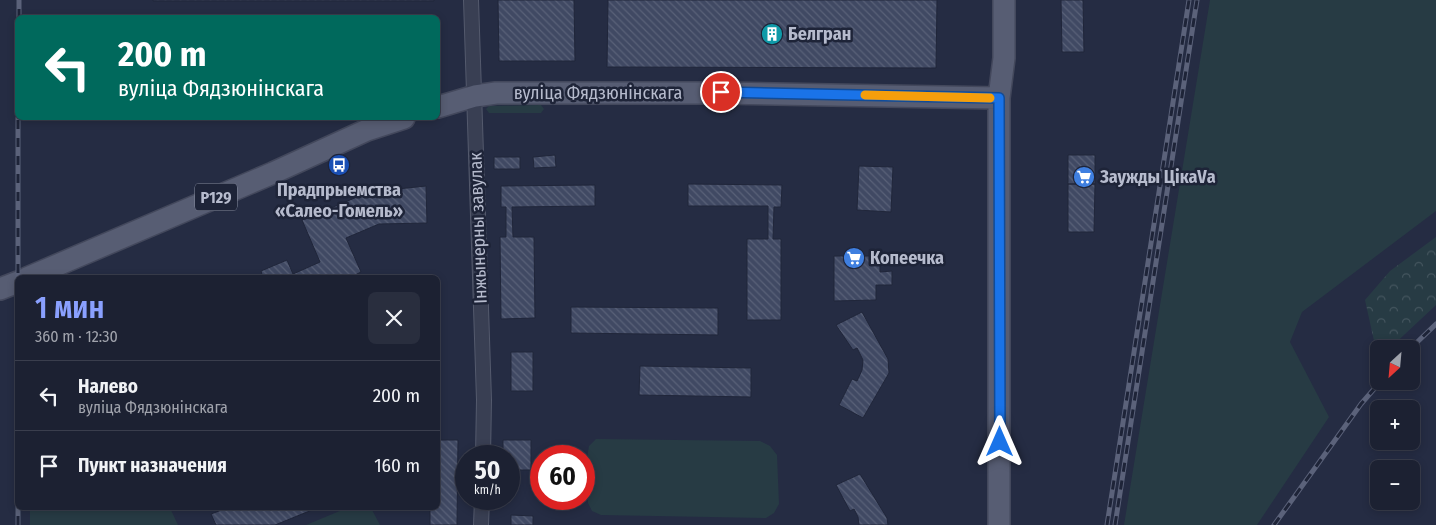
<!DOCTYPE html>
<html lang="ru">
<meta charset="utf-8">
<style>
body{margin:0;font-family:"Fira Sans Condensed",sans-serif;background:#292e3e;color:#f1f3f6;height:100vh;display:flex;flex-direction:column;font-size:19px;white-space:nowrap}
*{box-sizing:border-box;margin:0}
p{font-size:16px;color:#a0a3ac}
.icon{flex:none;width:28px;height:28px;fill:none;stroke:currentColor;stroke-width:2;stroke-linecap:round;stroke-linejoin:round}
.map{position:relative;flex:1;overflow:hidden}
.panel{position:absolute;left:15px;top:275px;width:425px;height:235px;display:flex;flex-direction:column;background:#1c2132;border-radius:8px;box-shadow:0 2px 8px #0003,0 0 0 1px #3a3e4d}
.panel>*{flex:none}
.guide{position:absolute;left:15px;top:15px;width:425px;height:105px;border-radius:8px;box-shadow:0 2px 8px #0003,0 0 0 1px #3a3e4d;background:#00695c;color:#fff;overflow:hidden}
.needle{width:32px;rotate:206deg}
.fabs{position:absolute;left:1370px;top:340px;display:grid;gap:10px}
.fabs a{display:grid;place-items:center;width:50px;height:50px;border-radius:8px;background:#1c2132;box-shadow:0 2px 8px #0003,0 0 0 1px #3a3e4d;font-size:25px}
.speed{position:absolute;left:455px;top:445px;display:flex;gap:10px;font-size:25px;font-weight:700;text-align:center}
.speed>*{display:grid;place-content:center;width:65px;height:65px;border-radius:50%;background:#1c2132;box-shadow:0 2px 8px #0003,0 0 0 1px #3a3e4d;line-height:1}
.speed small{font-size:12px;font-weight:400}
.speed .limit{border:8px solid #d22;background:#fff;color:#111}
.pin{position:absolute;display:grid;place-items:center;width:42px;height:42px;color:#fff;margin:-21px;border:2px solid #fff;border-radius:50%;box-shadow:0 1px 5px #0007}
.me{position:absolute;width:55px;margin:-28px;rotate:0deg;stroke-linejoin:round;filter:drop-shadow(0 0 4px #0008)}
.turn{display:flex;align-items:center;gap:18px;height:105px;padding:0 20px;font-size:22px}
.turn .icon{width:65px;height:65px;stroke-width:2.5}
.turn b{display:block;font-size:35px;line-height:42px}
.round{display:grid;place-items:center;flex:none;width:52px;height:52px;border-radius:8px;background:#292e3e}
.overview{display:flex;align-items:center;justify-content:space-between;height:85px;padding:0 20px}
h1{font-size:30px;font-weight:600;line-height:38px;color:#8aa0fe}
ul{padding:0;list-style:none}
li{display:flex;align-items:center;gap:15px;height:70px;padding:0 20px;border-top:1px solid #3a3e4d}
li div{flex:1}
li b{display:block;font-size:19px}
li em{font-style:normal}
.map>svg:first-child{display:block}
.green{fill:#273b44}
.forest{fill:url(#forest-crowns)}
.building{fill:url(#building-back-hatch);stroke:#20263a}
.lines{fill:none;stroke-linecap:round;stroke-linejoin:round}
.minor-casing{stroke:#545a6d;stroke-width:16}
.primary-casing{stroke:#43485c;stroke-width:24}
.minor{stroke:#393f53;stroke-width:14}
.primary{stroke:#575d73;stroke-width:21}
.rail-casing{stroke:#5b627a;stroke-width:5}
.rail{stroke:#1e2438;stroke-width:3;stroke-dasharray:9;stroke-linecap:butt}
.route-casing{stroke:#114b97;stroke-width:12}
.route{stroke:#1a73e8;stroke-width:9}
.slow{stroke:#f59e0b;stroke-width:9}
.labels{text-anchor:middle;stroke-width:5;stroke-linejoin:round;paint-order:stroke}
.shield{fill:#1e2438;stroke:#888ea0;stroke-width:1}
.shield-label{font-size:16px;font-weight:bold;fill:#b6bbcd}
.poi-label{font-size:18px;font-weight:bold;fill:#b6bbcd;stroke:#1e2438;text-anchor:start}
.street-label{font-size:18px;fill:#b6bbcd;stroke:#1e2438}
</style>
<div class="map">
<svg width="1436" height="525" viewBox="0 0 1436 525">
<defs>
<pattern id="forest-crowns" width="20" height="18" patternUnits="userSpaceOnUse" patternTransform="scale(1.25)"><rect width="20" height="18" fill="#273b44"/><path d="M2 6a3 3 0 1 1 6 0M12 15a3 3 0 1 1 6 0" fill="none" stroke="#44555e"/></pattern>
<pattern id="building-back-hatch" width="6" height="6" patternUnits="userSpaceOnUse" patternTransform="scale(1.25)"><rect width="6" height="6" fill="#404963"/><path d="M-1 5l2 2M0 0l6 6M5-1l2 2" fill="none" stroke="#596178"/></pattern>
</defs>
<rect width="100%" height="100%" fill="#252c43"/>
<path class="green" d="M1210,0H1436V211L1302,312L1290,342L1329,417L1257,525H1124Z
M541,105L544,109L541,113H489L486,109L489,106Z
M596,439L760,441L770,446L777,455L779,504L774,513L766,518L601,515L592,511L588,503L587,458L589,446Z
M30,508H170L178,525H30Z
M347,508H371L380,525H306Z"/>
<path class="forest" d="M1436,237V305L1389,349H1379L1378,359L1365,300L1390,271Z"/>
<path class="building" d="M153,0H434V1H153Z
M498,0H574L575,61H499Z
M608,0H937L936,68L607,67Z
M1061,0H1083L1084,52H1062Z
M126,118H175L126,119Z
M555,155L556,167L534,168L533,157Z
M1068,155H1095V184H1068Z
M494,157H520V169H494Z
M859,166L893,167L891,212L857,210Z
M688,184L782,185L781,207H774L773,239H781V320H747V239H768V206H688Z
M1068,184H1095L1094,232H1068Z
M595,185V206L512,207L513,237H534L535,318L501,319L500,237H506V207H501V186Z
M426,186L427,223L379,224L346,238L361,272L349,278H263L261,271L287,260L293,274L320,262L302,220L369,192Z
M834,256H880V272L892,271V285H876V300L834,301Z
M571,307L718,308V335L571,333Z
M862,312L888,359L889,373L863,418L839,405L852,379L857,381L862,370L863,360L857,348L853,350L836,325Z
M511,352H533V391H511Z
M640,366L751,368V397L639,395Z
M438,440H458L457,525H430V508H438Z
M503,440H531V470H515V463H509V456H503Z
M860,474L887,518L888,525H859L858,517L854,509L850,511L836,485Z
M227,508H317L275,525H216L211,514Z
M511,515L533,516V525H511Z"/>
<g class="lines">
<g class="minor-casing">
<path id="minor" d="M471,0L484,400L483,456
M481,525L482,499"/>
</g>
<g class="primary-casing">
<path id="primary" d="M438,107L475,96L496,93H721L999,98
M27,278L273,173L367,130L404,118
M0,289L18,282
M999,525V98L1004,58V0"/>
</g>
<use href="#minor" class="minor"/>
<use href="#primary" class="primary"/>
<g class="rail-casing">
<path id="rail" d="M19,18V0
M1410,349L1436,324
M18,525V118
M1107,525L1189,0
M1115,525L1197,0
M1274,525L1361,404L1381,381"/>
</g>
<use href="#rail" class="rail"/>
</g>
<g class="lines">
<g class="route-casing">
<path id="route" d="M721,92L999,98L1000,442"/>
</g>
<use href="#route" class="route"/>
<path class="slow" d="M865,95L990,98"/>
</g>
<defs>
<g id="building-disc" transform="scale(1.125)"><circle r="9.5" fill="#0f9aa8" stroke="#1e2438"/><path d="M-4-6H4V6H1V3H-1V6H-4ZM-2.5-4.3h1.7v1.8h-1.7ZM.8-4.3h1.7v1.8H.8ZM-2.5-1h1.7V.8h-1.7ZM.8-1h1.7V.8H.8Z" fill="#fff"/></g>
<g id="bus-disc" transform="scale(1.125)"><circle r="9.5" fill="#1a4fb4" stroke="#1e2438"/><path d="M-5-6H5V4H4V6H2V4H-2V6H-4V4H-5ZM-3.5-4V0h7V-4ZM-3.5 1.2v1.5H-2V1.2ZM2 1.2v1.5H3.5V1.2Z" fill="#fff"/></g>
<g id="supermarket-disc" transform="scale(1.125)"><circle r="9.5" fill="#3f7fe0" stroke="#1e2438"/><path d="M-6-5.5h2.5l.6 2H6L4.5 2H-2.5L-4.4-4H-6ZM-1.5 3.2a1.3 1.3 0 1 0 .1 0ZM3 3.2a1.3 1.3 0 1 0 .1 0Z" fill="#fff"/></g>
</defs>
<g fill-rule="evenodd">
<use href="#building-disc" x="772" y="34"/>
<use href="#bus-disc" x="339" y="165"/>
<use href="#supermarket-disc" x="1084" y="177"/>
<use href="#supermarket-disc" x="854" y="258"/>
</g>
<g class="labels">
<rect class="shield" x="195" y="183.5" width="42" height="27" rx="4"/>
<g class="shield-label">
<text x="216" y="203">Р129</text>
</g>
<g class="poi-label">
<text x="788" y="40">Белгран</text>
<text x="1100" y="183">Заужды ЦікаVа</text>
<text x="339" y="196" text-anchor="middle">Прадпрыемства<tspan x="339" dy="21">«Салео-Гомель»</tspan></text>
<text x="870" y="264">Копеечка</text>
</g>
<g class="street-label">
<text x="598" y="99">вуліца Фядзюнінскага</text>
<text transform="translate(478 228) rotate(-92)" y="6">Інжынерны завулак</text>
</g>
</g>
</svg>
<div class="fabs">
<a><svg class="needle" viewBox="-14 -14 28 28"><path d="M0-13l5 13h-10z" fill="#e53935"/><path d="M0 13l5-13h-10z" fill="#a0a3ac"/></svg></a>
<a>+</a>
<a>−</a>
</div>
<div class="speed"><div>50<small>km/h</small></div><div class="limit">60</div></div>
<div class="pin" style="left:721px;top:92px;background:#d93025"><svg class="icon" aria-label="arrive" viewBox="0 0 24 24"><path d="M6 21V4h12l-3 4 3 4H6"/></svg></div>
<svg class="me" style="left:1000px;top:442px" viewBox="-20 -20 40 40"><path d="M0-17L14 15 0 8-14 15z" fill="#1a73e8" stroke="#fff" stroke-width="4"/></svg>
<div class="guide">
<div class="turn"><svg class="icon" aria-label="left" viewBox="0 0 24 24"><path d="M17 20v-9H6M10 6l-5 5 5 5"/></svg><div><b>200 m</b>вуліца Фядзюнінскага</div></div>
</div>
<section class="panel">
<div class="overview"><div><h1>1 мин</h1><p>360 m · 12:30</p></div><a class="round"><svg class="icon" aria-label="close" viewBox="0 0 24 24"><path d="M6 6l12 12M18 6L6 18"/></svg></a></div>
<ul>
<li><svg class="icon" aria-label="left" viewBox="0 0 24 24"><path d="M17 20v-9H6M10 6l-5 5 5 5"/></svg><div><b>Налево</b><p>вуліца Фядзюнінскага</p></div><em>200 m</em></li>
<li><svg class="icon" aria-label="arrive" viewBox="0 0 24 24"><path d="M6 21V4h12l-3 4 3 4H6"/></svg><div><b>Пункт назначения</b></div><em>160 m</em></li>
</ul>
</section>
</div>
